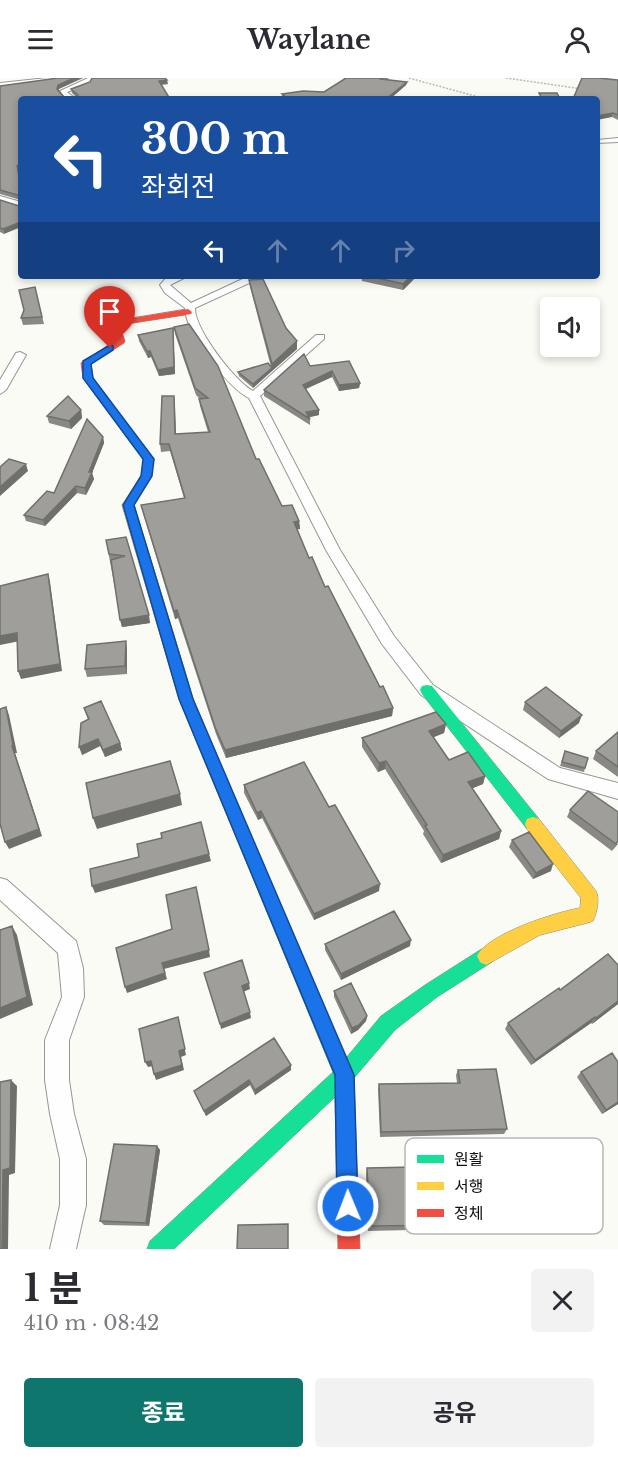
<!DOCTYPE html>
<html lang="ko">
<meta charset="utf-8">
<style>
body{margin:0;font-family:"Libre Baskerville","Noto Sans KR",serif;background:#f2f2f3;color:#2b2b33;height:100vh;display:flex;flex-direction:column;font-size:22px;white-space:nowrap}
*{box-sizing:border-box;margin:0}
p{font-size:20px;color:#7c7c81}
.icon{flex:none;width:33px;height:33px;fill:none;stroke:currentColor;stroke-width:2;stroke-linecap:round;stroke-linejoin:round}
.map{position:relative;height:1171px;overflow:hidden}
.details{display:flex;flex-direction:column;background:#fff;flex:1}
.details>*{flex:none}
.hud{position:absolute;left:18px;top:18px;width:582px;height:183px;border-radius:6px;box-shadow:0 3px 9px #0003;background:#1a4fa0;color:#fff;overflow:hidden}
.controls{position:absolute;left:540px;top:219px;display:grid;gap:12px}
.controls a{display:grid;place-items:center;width:60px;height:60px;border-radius:6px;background:#fff;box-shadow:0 3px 9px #0003;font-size:30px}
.pin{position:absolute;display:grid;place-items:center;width:51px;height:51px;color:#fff;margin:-62px -26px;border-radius:50% 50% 50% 0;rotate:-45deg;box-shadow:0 0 6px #0007}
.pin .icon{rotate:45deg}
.me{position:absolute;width:66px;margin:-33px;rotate:359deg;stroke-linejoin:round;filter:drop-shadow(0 0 4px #0008)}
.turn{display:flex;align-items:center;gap:21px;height:126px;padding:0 24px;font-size:27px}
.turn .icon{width:78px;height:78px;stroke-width:2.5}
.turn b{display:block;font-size:42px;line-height:51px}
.lanes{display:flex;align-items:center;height:57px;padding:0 24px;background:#0003;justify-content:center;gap:30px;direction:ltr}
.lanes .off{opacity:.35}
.round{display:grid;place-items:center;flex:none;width:63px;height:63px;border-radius:6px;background:#f2f2f3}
.head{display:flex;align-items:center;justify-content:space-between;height:102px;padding:0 24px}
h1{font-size:36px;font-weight:700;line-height:45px}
.cta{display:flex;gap:12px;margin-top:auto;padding:12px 24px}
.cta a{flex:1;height:69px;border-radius:6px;background:#0f766e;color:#fff;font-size:24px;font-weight:700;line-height:69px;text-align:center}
.cta a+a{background:#f2f2f3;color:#2b2b33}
header{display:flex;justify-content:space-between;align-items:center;height:78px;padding:0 24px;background:#fff;font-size:27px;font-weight:700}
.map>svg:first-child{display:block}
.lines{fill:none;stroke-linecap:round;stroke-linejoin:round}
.street-casing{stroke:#969694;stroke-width:2}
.fast-casing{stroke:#8c8c8a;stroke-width:1}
.slow-casing{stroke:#8c8c8a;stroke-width:1}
.jam-casing{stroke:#8c8c8a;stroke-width:1}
.path{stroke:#b9b9b8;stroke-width:1.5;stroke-dasharray:2 1.5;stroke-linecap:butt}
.street{fill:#fefefe;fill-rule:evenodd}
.fast{fill:#16e098;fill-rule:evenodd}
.slow{fill:#ffcf43;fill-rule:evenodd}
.jam{fill:#f24e42;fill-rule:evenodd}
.wall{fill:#898885}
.shaded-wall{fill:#6f6f6c}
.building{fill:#9f9e9b;stroke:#6f6f6c;stroke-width:1.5}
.route{fill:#1a73e8;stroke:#114b97;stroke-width:1.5}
.key{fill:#fff;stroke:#b7b7b7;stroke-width:1.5}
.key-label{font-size:16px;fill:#101010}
</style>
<header><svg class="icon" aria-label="menu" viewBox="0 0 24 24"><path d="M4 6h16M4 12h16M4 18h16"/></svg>Waylane<svg class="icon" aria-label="person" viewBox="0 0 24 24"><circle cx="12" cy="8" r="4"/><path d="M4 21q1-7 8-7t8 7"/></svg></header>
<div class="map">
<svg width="618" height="1171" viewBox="0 0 618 1171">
<rect width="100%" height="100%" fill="#fbfbf6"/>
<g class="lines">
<g class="street-casing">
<path id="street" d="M47,0H68L0,9V5Z
M88,0H94L90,5L67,14L76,21L65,20L60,13Z
M600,0H618V3Z
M618,60V64L597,65V62Z
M0,118L21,124V130L0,124Z
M173,198H188L170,207L191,225L249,198H257L256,202L195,230C195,252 234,302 253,313L316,257H324V261L260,318L340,472L394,558L433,607L560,690L618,705V721L548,701L421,617L382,566L326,472L249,320C228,310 185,254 185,230L165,215L160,207L165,201Z
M20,274L26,277L6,312L0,316V302L16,275Z
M0,800L7,802L76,863L83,890L84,919L69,962V1002L74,1036L86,1081V1127L76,1171H50L60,1127V1081L50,1036L45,1002V962L62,919L58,875L0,822Z"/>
</g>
<g class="fast-casing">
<path id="fast" d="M177,585L184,590L193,621L346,980L381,938L425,907L480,872L486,869L492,872L495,878L492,884L437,919L395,952L354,1000L356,1063L353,1070L346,1073L339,1070L336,1063L335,1019L174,1171H147L150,1163L333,994L179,621L170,590Z
M427,607L432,608L539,741L541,746L539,751L533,753L527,751L422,616L420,612L422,608Z"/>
</g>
<g class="slow-casing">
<path id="slow" d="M138,364L142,365L154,381L151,398L134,427L184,590L177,595L170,590L122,427L141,398L144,381L133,367Z
M533,739L539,741L596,813C600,821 597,834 593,843L587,845L540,857L486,887L480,884L477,878C487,856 556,834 580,830L581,820L527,751L525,746L527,741Z"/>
</g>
<g class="jam-casing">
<path id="jam" d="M188,231L192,234L191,236L127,246L121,252L125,263L124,265L91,286L93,300L143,367L138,370L134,369L83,300L81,285L116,262L112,251L121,242Z
M346,1053L353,1056L356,1063L360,1171H338L336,1063L339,1056Z"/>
</g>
<path class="path" d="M409,0L486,21
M506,0L582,11"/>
<use href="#street" class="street"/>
<use href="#fast" class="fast"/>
<use href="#slow" class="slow"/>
<use href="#jam" class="jam"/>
</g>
<path class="wall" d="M346,0H389L386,2L407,4L406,7L390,21H285L282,19V16L324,14Z
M618,2V42L612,39Z
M168,6L161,7L170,21H21V97L18,91L21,122L0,116V8L59,11V12L64,19L75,20L76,19L72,15L71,11Z
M0,122L4,156L0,154Z
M361,198H417L403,212L362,203Z
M249,202L286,250L297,271L272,293V292V293L253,310L239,298L238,294L271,289L250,209Z
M35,209L44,246L23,247L21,240Z
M174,249L256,381L282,428L299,443L300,451H297L309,480L380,609L393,630L392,638L226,680L216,656L178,540L175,541L143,435L141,427L184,420L170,373L161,374L160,366L174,318L176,356L208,354L200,328L199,321H200L196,317L175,256Z
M173,250L175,296L159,298L151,279L148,280L139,263L138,257Z
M349,283L360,305L359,310L339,313L332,299L306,311L319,332V337L309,339L310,341V347L264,318V312L310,288Z
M81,332L82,340L71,351L49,345L47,338Z
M103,359L104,365L92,395L94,401L86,417L77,415L45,448L26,443L24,437L54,415Z
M126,459L150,545L122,549L106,462Z
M127,571V596L87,599L85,591Z
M525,624L579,645L559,660L523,632Z
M84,630L120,665L122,672L105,679L100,668L82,677L88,642Z
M446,646L444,655L433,659L449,682L485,698L483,706L472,710L501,753L499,761L441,785L423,756L424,753L385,691L378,694L362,669V660Z
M618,654V699L593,681L596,673Z
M565,673L585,690L584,694L560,688Z
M244,707L379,813L314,842L262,740L258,742L244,715Z
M570,732L618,766L612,773L567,739Z
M512,762L551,793L533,801L509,769Z
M325,866L410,868L341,902L325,872Z
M560,912L618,926L592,946L591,945L531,987L505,951L508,945Z
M334,913L367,938L366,943L358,952L351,956L334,919Z
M291,992L255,1017L250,1007L206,1038L194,1013Z
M458,992L507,1051L504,1056L380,1059L378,1011L379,1006L457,1005L456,997Z
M581,994L618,1026L602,1036L577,999Z
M157,1068L160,1072L149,1148L104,1147L100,1143Z
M367,1090L523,1140L518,1144L456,1147L453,1151L368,1153L366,1096Z"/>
<path class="shaded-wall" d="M74,0H83L59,11L58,14L57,11L58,7Z
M167,2L168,6L159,7V3Z
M407,4L406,7L390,21H386Z
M613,35L612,39L597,42V38Z
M21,144V149L4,156L3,151Z
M411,198H417L403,212V206Z
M173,250L175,296L159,298L158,292Z
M297,263V271L272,293V286Z
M147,273H150L151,279L148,280Z
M272,290V293L253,310V306Z
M332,293V299L303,312V307Z
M360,305L359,310L339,313V307Z
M174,318L175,326L176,364L175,356Z
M81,332L82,340L71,351L69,343Z
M319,332V337L306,340V334Z
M103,359L104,365L92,395L94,401L86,417L85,410L89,394Z
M26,386L28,393L0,418V409Z
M76,408L77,415L45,448L43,442Z
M299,443L300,451L294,452V444Z
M48,496L50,504L62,593L21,601L18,593Z
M177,532L178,540L175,541L174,533Z
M149,537L150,545L122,549L120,542Z
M17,555L20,563L0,567V558Z
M126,563L127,571V596L125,588Z
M6,629L9,637L17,675H15L42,758L9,771L5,764L12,668Z
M393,630L392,638L226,680L225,672Z
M582,637L579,645L559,660L561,653Z
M446,646L444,655L427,662L429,653Z
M98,661L100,668L82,677L79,669Z
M120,665L122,672L105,679L103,672Z
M386,683L385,691L378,694L379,685Z
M485,698L483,706L466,713L468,704Z
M180,716L182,727L97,751L93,740Z
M261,733L262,740L258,742L257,735Z
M501,753L499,761L441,785L443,777Z
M209,776L211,783L95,815L92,808Z
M553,786L551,793L533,801L536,795Z
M380,806L379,813L314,842V836Z
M12,848L17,857L33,927L0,941V930Z
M411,862L410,868L341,902V896Z
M209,872L210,879L164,891L167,901L127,915L125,909L162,885Z
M249,905L250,911L243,914L242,908Z
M618,923V926L592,946L596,940Z
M250,934L251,940L221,951L220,946Z
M367,938L366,943L358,952L351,956L352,950Z
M178,939L186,977L181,979L184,992L156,1002L154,996L179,973Z
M595,939L591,945L531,987L535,982Z
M151,983L153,988L148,989L145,984Z
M291,987V992L255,1017V1012Z
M11,1002L17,1008L15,1095L9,1097L8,1171H2L3,1092Z
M249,1002L250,1007L206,1038L204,1033Z
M618,1024V1026L602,1036L606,1032Z
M157,1068L160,1072L149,1148L146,1145Z"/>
<path class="building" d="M58,0H74L58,7L57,11L64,19L75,20L78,17L71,11L90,4L92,0H165L167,2L159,3L170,21H21V95L17,87L21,110V119V118L0,112V8Z
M346,0H383L381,1L407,4L386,21H289L282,16L303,13L324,14Z
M582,0H598L618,2V37L613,35L597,38V21H573Z
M539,15H557L560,21H542Z
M0,122L19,128L21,127V144L3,151L0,150Z
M369,198H411L403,206Z
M263,201L286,250L297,263L272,286L249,202Z
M35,209L42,239L21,240L24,232L19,212Z
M189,246L218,288L256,381H259L282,428L292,427L299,443L294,444L309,480L312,479L325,509L328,508L380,609L383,608L393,630L225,672L215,649L177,532L174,533L141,427L185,420L169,366H160L162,318H174L175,356L210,354L199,321L208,320L195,310L174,249Z
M173,250L174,289L158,292L150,273H147L138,257Z
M304,276L310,288L349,283L360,305L339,307L332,293L303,307L319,332L306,334L310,341L264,312Z
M268,285L272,290L253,306L238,294Z
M68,318L81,332L69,343L47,338Z
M87,341L103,359L89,394H92L85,410L76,408L43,442L24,437L47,413L54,415Z
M9,381L26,386L0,409V389Z
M126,459L149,537L120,542L111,482L125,478L109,476L106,462Z
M48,496L60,586L18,593L17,555L0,558V508Z
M126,563L125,588L85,591L87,567Z
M546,609L582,637L561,653L525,624Z
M101,623L120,665L103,672L98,661L79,669L81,645L89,641L84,630Z
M6,629L13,667L12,668L39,751L5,764L0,746V631Z
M436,634L446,646L429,653L449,682L468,674L485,698L468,704L501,753L443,777L425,748L427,747L386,683L379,685L362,660Z
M618,654V689L596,673Z
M565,673L588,680L585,690L562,684Z
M170,683L180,716L93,740L86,705Z
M304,684L329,729L335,727L380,806L314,836L261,733L257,735L244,707Z
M588,713L618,734V763L616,766L570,732Z
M201,744L209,776L92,808L90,791L139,779L137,766L162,760L161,755Z
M529,754L553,786L536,795L512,762Z
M196,809L209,872L162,885L165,895L125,909L116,870L172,851L166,817Z
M394,833L411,862L341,896L325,866Z
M12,848L27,919L0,930V852Z
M608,876L618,887V923L596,940L595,939L535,982L508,945L559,910L560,912Z
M242,882L249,905L242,908L250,934L220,946L204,895Z
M351,905L367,938L359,947L352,950L334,913Z
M178,939L185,971L179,973L182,987L154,996L151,983L145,984L139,951Z
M274,960L291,987L255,1012L249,1002L204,1033L194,1013Z
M612,975L618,984V1024L606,1032L581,994Z
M496,991L507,1051L381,1054L379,1006L460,1005L458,992Z
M11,1002L10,1090L3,1092L2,1171H0V1004Z
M114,1066L157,1068L146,1145L100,1143Z
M514,1087L523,1140L456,1142V1147L370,1148L367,1090Z
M288,1146V1171H237L238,1147Z"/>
<path class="route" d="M110,267L113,268V272L91,286L93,300L154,381L152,398L134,427L193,621L354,997L358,1128L355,1135L348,1138L340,1135L337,1128L335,997L179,621L123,427L141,398L143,381L83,300V283Z"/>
<rect x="405" y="1060" width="198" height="96" rx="9" class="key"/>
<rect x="417" y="1077" width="27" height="8" fill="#16e098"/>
<rect x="417" y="1104" width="27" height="8" fill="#ffcf43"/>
<rect x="417" y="1131" width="27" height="8" fill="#f24e42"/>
<g class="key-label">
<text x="454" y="1087">원활</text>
<text x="454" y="1114">서행</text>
<text x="454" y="1141">정체</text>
</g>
</svg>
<div class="controls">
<a><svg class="icon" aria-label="sound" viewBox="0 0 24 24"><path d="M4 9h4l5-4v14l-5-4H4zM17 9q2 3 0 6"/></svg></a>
</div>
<div class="pin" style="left:110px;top:270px;background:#d93025"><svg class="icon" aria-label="arrive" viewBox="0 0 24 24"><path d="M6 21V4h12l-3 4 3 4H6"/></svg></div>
<svg class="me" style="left:348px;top:1128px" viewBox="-20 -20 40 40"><circle r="17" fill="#1a73e8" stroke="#fff" stroke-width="3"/><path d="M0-11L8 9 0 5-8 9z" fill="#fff"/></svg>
<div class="hud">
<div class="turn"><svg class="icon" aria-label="left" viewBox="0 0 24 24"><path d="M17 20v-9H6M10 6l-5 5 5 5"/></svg><div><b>300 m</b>좌회전</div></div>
<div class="lanes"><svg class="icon" aria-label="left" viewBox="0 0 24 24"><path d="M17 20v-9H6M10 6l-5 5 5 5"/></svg><svg class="icon off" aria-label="ahead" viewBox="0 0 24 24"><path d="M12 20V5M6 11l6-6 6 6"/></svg><svg class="icon off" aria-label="ahead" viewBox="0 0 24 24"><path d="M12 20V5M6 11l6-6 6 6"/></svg><svg class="icon off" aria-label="right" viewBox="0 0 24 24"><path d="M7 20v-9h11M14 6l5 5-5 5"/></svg></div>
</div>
</div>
<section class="details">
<div class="head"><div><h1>1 분</h1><p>410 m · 08:42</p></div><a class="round"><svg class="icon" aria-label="close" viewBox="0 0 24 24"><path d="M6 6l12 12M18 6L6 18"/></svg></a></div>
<div class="cta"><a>종료</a><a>공유</a></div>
</section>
